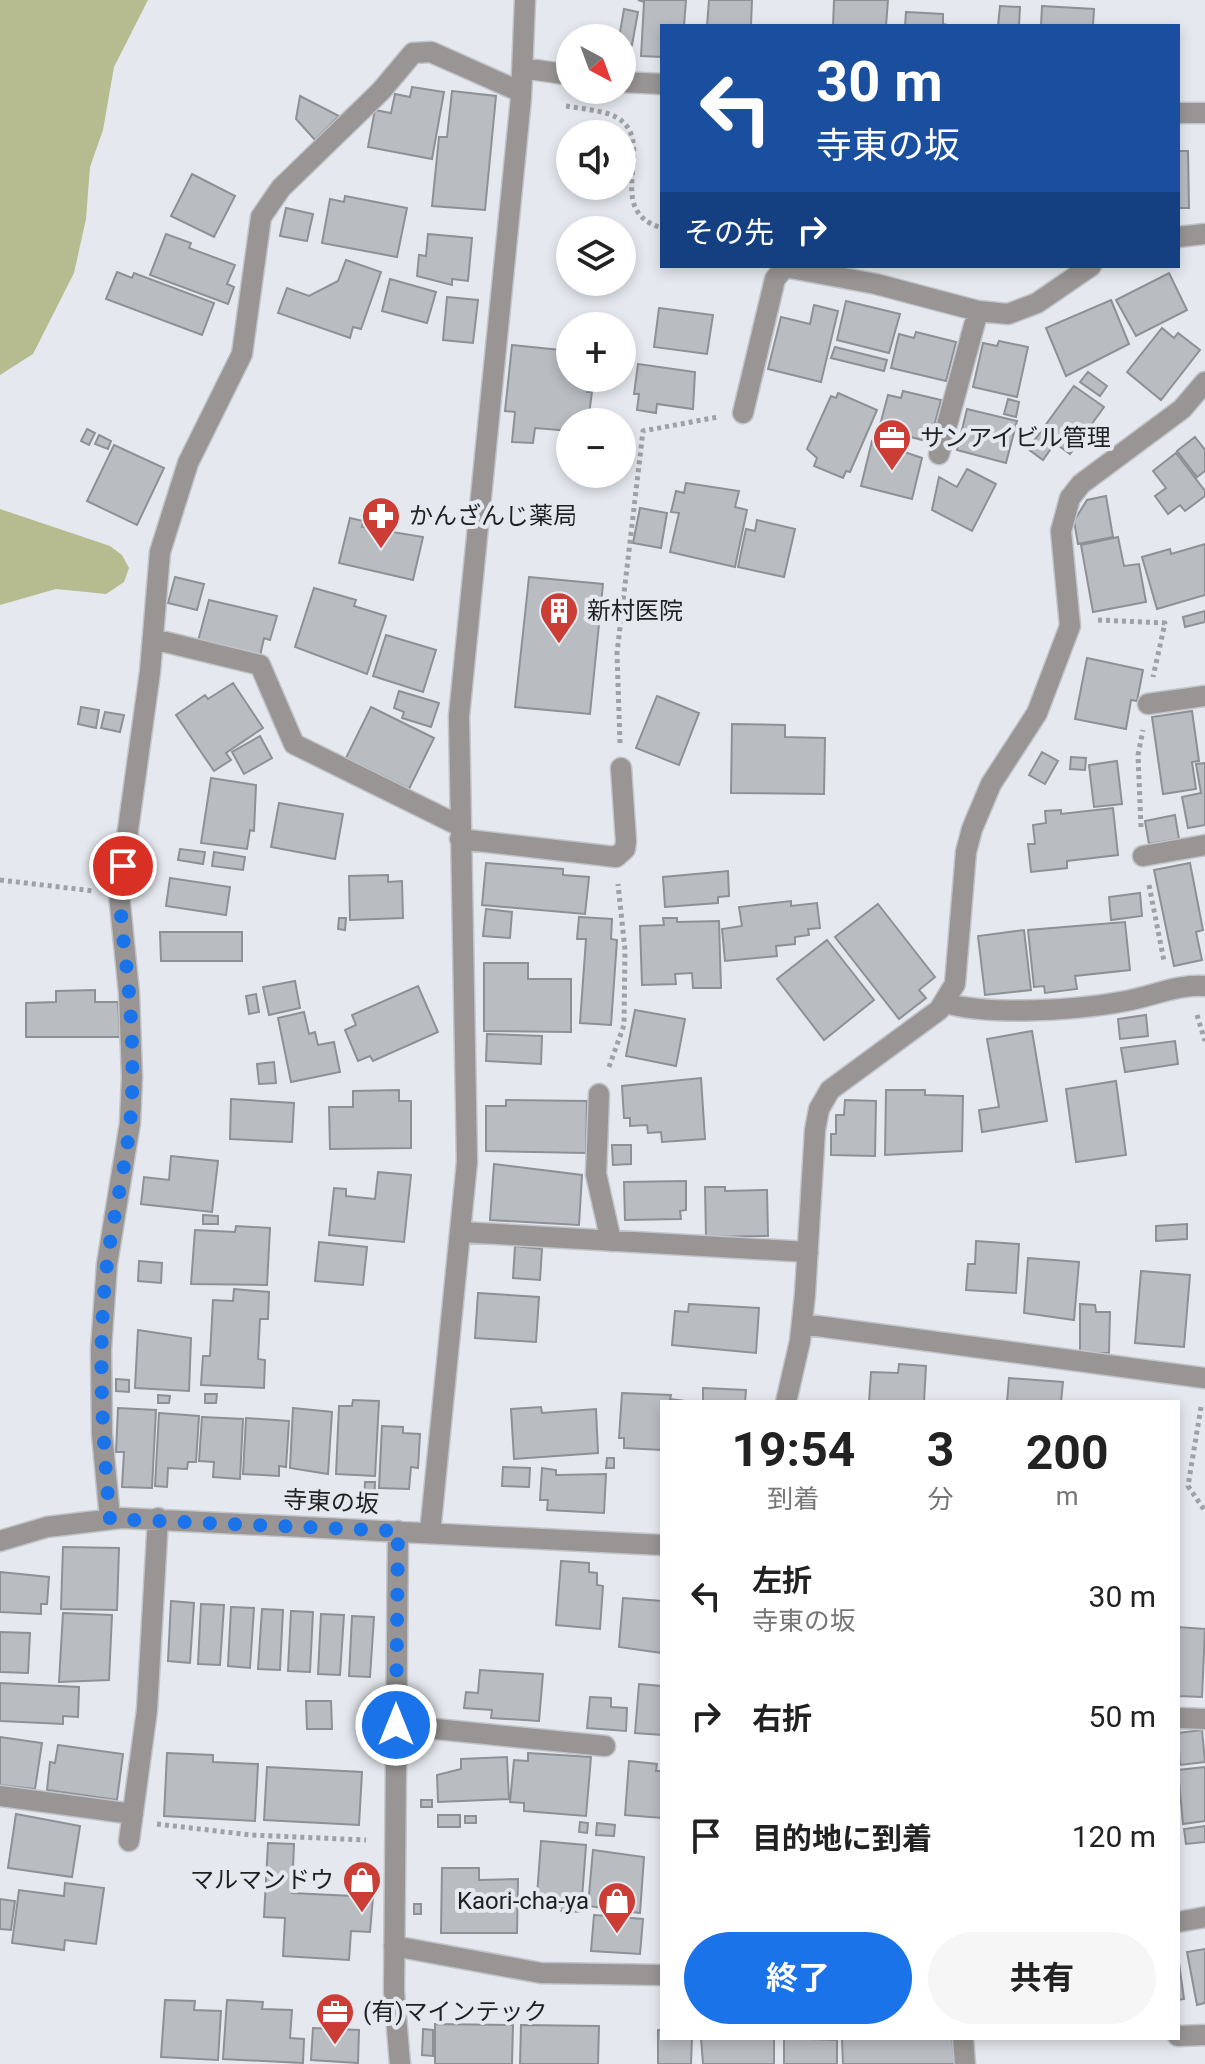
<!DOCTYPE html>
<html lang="ja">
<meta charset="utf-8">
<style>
body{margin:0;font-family:Roboto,"Noto Sans JP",sans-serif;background:#f6f6f6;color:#222;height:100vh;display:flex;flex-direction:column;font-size:30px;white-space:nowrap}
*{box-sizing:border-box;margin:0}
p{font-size:26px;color:#767676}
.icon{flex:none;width:44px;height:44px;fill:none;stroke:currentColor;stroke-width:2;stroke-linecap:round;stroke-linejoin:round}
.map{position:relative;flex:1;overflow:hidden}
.sheet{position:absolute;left:660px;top:1400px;width:520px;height:640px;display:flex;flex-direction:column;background:#fff;border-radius:0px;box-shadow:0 4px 12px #0003}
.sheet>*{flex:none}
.hud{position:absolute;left:660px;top:24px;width:520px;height:244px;border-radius:0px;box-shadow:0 4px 12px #0003;background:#1a4fa0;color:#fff;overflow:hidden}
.needle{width:52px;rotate:139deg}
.controls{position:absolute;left:556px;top:24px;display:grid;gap:16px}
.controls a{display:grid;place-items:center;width:80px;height:80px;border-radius:50%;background:#fff;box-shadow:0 4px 12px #0003;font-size:40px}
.pin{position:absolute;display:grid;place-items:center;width:68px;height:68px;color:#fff;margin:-34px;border:4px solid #fff;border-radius:50%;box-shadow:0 2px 8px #0007}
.me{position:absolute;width:88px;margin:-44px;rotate:0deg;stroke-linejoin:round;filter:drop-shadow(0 0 6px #0008)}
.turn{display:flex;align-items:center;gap:28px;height:168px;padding:0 24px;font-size:36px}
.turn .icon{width:104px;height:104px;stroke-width:2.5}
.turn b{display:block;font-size:56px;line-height:68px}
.then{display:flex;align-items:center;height:76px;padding:0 24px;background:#0003;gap:16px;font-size:30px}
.eta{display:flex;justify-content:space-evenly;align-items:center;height:136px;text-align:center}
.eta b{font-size:48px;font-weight:700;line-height:56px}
.button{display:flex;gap:16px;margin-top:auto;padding:16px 24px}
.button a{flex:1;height:92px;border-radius:48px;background:#1a73e8;color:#fff;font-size:32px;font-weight:700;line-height:92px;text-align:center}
.button a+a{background:#f6f6f6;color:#222}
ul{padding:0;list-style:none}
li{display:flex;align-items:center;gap:24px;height:120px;padding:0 24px}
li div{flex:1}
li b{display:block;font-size:30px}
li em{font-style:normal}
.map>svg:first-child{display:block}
.green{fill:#b6bb90}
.building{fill:#b9bdc2;stroke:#8d9196;stroke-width:2}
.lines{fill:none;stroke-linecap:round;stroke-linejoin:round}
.minor-casing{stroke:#c1c5ca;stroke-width:23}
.path{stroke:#9ea1a6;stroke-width:5;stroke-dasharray:4 4;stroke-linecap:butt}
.minor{stroke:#989594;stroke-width:20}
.route{stroke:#1a73e8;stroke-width:14;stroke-dasharray:0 25.2}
.labels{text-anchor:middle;stroke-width:8;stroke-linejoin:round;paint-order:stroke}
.poi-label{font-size:24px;fill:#1f2022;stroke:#e5e9ef;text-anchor:start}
.street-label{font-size:24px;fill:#1f2022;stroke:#e5e9ef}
</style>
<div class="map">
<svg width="1205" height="2064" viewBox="0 0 1205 2064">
<rect width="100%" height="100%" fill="#e5e9ef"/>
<path class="green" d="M0,0H148L114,67L103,130L90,167L86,219L74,273L33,354L0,375Z
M0,509L110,546L122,555L129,568L124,582L106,594L56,589L0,605Z"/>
<path class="building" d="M686,0L684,26H662V57L641,56L644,2L638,0Z
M709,0H752L751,26H707Z
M834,0H888L886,26H833Z
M1000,6L1020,7L1019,26H998Z
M1042,6L1094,9L1093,26H1041Z
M624,9L638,12L632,45L622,43L619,38Z
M906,12L943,14V24L952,26H905Z
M412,87L444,92L432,159L368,147L375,110L391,113L395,94L410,97Z
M452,91L496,96L485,210L432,206L439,137H447Z
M300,96L339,116L315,140L296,119Z
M1178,151H1188L1189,208H1178Z
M192,174L235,196L214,237L171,216Z
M345,196L407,208L397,257L322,243L330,199L344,202Z
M286,208L313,214L307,241L280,236Z
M166,234L191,243L189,248L235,265L227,284L234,287L228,304L150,275Z
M428,234L472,238L468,281L452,279V285L417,276L419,255L426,256Z
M346,260L381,272L361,329L353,327L350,338L278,313L287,288L309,296L338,281Z
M117,272L132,278L134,273L214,303L202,335L106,299Z
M1169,273L1187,310L1136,336L1116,300Z
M390,279L436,292L427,323L382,311Z
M447,297L478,300L473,343L443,340Z
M1111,300L1129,344L1066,376L1046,328Z
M846,301L900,314L889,353L837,340Z
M814,305L838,311L821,382L768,369L781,317L810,324Z
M659,308L713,315L707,354L654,347Z
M1162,328L1174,338L1178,333L1200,350L1161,400L1127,372Z
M916,332L956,342L946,381L891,368L899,334L914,338Z
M999,341L1028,347L1017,397L973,387L983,343L997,346Z
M512,345L570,351V378H589L587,392H592L588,422H570V431L535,428L533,443L512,442L515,412L505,411Z
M835,347L887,360L884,371L831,358Z
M638,364L695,372L693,409L657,404L656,413L637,410L639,394H634Z
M1088,372L1107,386L1100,396L1080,382Z
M1074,386L1104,407L1070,454L1055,443L1043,460L1028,449Z
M903,391L941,400L930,442L879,429L888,395L901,398Z
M838,393L877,410L850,472L846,471L843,478L814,466L817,458L807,449L831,396L836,398Z
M1008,399L1019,402L1016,417L1004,414Z
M967,409L1017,421L1006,463L957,450Z
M87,429L95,433L89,445L81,441Z
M99,435L111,441L108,449L95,444Z
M1195,437L1205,450V471L1197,477L1177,451Z
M872,441L922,458L912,499L861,486Z
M114,445L164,468L137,525L87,501Z
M1176,453L1205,491V496L1185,511L1180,505L1168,514L1155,496L1166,488L1153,471Z
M967,469L996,484L972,531L932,510L939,477L957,487Z
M686,483L739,491L735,507L747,510L735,567L670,552L679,513L671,512L676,491L684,493Z
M1106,496L1113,537L1078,544L1074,521L1087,500Z
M640,508L667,513L661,548L633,543Z
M350,518L363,521L362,527L423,537L413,580L339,563Z
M757,520L795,529L784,577L738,567L746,529L755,531Z
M1118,537L1124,566L1139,564L1146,602L1093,612L1081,545Z
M1205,544V595L1157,609L1142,557L1170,549L1171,554Z
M175,577L204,584L197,610L168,603Z
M529,577L603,584L590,714L515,707Z
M314,588L356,600L354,606L386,616L367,674L295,647Z
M209,600L277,616L270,640L264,638L260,656L198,641Z
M1205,611V622L1185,627L1183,617Z
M386,635L436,650L423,692L373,676Z
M1087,658L1143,670L1137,701L1131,700L1126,729L1075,719Z
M233,683L263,728L226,753L231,760L214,771L176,715L205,695L208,699Z
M399,691L439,703L431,727L402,718L404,712L394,708Z
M657,696L699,713L679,765L636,748Z
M81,707L99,710L96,728L78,724Z
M371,707L434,738L409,789L346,758Z
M1192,711L1199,761L1192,762L1196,789L1163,794L1152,717Z
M105,712L124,715L120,732L101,728Z
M732,724L785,725V737L825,738L824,794L731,793Z
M260,736L272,758L244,774L232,752Z
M1042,752L1058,761L1045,784L1029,775Z
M1071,757L1086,758L1085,770L1070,769Z
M1117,761L1122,804L1094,807L1089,765Z
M1205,763V825L1188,828L1182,797L1201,793L1196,764Z
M211,778L256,785L254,831L250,830L247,849L201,843Z
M279,803L343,814L335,859L271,847Z
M1113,808L1118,855L1067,861V868L1031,872L1028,844H1035L1033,825L1046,823L1045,811L1061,810V814Z
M1175,815L1179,839L1149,844L1145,821Z
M180,849L205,852L203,864L178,860Z
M214,852L245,857L243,870L212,866Z
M486,863L563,869V875L589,877L585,914L482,905Z
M1190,863L1203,930L1196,932L1202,960L1174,966L1154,870Z
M728,871L729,896L718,897V903L665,907L663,877Z
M388,875V882L402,881L403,918L350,920L349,876Z
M170,878L230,887L226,915L166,906Z
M1140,893L1142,916L1111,920L1109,897Z
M791,901V906L817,903L820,928L808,929L809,935L795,937V944L776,946L777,956L725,961L722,929L742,926L739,907Z
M878,904L935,977L919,990L926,998L899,1019L835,937Z
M486,909L512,912L510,938L483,936Z
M579,917L612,919L611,939L617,940L611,1025L580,1023L586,939H577Z
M339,918H346L345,930L338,929Z
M663,918H677V922L719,921L721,988H693L692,973L675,974L676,984L642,985L640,926L664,925Z
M1125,922L1130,970L1075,976L1077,989L1045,993L1044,986L1034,987L1028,930Z
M1024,930L1031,990L985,995L978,936Z
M160,932H242V961H161Z
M827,940L874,1000L824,1040L777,979Z
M484,963H528V979H571V1032L484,1031Z
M295,981L300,1008L269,1015L263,987Z
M418,986L438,1032L373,1061L370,1056L358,1061L345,1030L356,1025L352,1015Z
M95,990V1002H118L120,1037H26V1003L56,1002V991Z
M256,994L259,1012L249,1014L246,996Z
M635,1010L685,1019L676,1066L626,1056Z
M304,1012L309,1034L315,1032L318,1045L334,1042L340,1072L291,1082L278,1018Z
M1146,1015L1148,1036L1120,1039L1118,1019Z
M1032,1031L1047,1121L982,1132L979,1110L999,1107L987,1039Z
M487,1034L542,1036L541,1064L486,1061Z
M1175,1041L1178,1064L1125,1072L1121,1048Z
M274,1062L276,1083L259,1084L257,1064Z
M701,1078L705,1139L662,1142L661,1132L648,1133L647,1125L630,1126V1118H624L622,1086Z
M1116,1081L1126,1155L1076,1162L1066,1089Z
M399,1090V1101H411V1148L330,1149L329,1107H353V1091Z
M886,1090H925V1095L963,1096L962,1151L885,1155Z
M231,1099L294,1103L292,1142L230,1139Z
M506,1100L587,1101L586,1153L486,1151V1106H506Z
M845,1100L876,1101L875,1156L831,1155V1134H836V1115H844Z
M612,1145H631V1164L613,1165Z
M171,1156L218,1161L212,1212L141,1204L144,1177L169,1180Z
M494,1164L582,1175L579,1225L490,1220Z
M378,1172L411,1175L404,1242L329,1235L334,1188L346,1189V1196L375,1199Z
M686,1181V1210L680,1211L681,1219L625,1220L624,1182Z
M705,1187H725V1191L767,1190L768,1236L706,1237Z
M203,1215L218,1216V1224H203Z
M1187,1224V1239L1156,1241V1226Z
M236,1226L270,1228L267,1285L191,1284L195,1230L235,1232Z
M976,1241L1019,1244L1016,1293L966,1290L968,1264H975Z
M319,1242L367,1247L363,1285L315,1281Z
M515,1246L542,1249L540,1280L513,1278Z
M1028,1258L1079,1262L1074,1320L1024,1313Z
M139,1261L162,1263L161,1283L138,1281Z
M1141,1271L1190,1275L1184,1347L1135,1343Z
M234,1289L269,1292L268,1319H260L258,1359L265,1360L264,1388L201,1385L203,1356H210L213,1300L233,1301Z
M478,1293L539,1297L536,1342L475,1338Z
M689,1304L759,1308L756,1353L672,1345L675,1311L688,1312Z
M1080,1304L1095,1305L1096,1312H1110L1109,1353H1080Z
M138,1330L191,1338L189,1391L135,1388Z
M899,1364L926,1366L924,1402H869L871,1372L898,1373Z
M1009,1378L1063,1382L1061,1402H1007Z
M116,1379L129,1380V1392L116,1391Z
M703,1388L746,1390L745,1402H703Z
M622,1393L671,1395L670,1399L693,1402H662V1450L624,1448V1438H619Z
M205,1394H217L216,1403H205Z
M158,1395L170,1396L169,1403H158Z
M353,1400L379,1401L375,1476L336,1474L339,1406H352Z
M541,1407L542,1413L596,1409L598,1453L514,1459L511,1409Z
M118,1408L156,1410L152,1488L122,1487L124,1452H116Z
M293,1408L332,1412L328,1474L290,1468Z
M159,1413L199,1416L196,1462H188L187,1469L168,1468L167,1487L155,1486Z
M202,1417L243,1419L240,1479L213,1477L214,1462L199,1461Z
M246,1418L289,1421L286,1467L279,1466V1476L243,1474Z
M382,1426L403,1427V1433L420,1434L418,1468L411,1467L409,1489L379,1488Z
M607,1458H614V1468H606Z
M503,1467L530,1468L529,1487L502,1486Z
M542,1468L556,1470V1475L606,1474L604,1513L547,1510L548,1500H540Z
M365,1482H375L374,1503L364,1502Z
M63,1547L119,1548L117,1610L61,1609Z
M561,1561L589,1563V1572L597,1573V1585L603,1586L600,1629L556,1625Z
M0,1572L49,1577L47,1604H41V1614L0,1612Z
M623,1598L662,1601V1653L619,1647Z
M171,1601L194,1603L190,1663L168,1661Z
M201,1604L224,1605L220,1665L198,1664Z
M231,1607L254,1608L250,1668L228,1666Z
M262,1609L283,1610L280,1670L258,1669Z
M291,1611L313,1612L310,1672L288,1671Z
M63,1613L112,1615L109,1680L59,1682Z
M321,1614L344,1615L340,1675L318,1674Z
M352,1616L374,1617L370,1677L349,1676Z
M1178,1627L1205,1629L1202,1697L1178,1696Z
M0,1632L30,1633L28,1673L0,1672Z
M480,1670L543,1674L539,1721L491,1718L492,1710L464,1708L466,1692L478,1693Z
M0,1683L79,1687L78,1717L63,1716V1724L0,1721Z
M639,1684L662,1686V1735L635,1733Z
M590,1697L611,1698V1707L627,1708L626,1731L587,1728Z
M306,1701H331L332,1729H307Z
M1202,1730L1205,1762L1180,1765L1178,1733Z
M0,1737L42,1743L35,1789L0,1785Z
M58,1745L123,1754L117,1800L47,1790L50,1762L55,1763Z
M167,1753L213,1755V1762L258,1764L255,1821L164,1816Z
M528,1753L591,1757L586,1816L524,1811V1803L510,1802L514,1760L528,1761Z
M507,1757L509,1799L438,1802L437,1775L461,1769V1759Z
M629,1761L657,1764L656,1771H662V1818L625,1815Z
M267,1767L362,1772L359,1825L264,1820Z
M1205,1767V1821L1183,1824L1178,1770Z
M421,1800H432V1807H421Z
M16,1814L80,1826L72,1877L8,1868Z
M438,1815H460V1827H438Z
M465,1816H476V1823H465Z
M580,1822L588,1823L587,1833L579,1832Z
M597,1823L615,1825L614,1836L596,1835Z
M1205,1826V1842L1186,1844L1184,1829Z
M541,1841L586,1845L581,1912L536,1909Z
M268,1843L294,1844L292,1893L373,1897L370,1932L351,1931L349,1960L283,1956L285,1918L264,1917Z
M593,1850L644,1857L640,1913L588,1906Z
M442,1868H479V1880L518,1879L517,1933H441Z
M65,1883L104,1888L96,1944L65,1940L64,1950L12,1943L19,1890L64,1896Z
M0,1899L15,1901L11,1930L0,1929Z
M414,1904H421V1914H414Z
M594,1915L643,1919L640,1954L591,1951Z
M1205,1949V2003L1197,2005L1187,1952Z
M1178,1956L1184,1999L1178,2000Z
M165,2000L195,2001L194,2010L221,2011L218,2060L161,2057Z
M227,2000L263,2002L262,2009L292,2010L290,2038L304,2039L303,2063L223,2059Z
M435,2024L513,2025L512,2064H435Z
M521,2025L599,2026L598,2064H520Z
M313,2028L359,2030L358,2063L311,2060Z
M423,2029L433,2030V2056L422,2055Z
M658,2030H662V2038H692L691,2064H658Z
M701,2038H774V2064H703Z
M784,2038L837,2040V2064H784Z
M952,2038L955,2064H843L842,2039Z"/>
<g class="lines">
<g class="minor-casing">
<path id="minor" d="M523,68L570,75
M622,82L662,84
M1178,113H1205
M1178,237L1205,234
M743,413L775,279L785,267L876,284L978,311L1008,314L1037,303L1091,266
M939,454L978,311
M153,639L260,665L294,744L460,826
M1148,704L1205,696
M460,839L616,857L625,849L626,841L621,768
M1143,856L1205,845
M945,1003C991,1016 1079,1010 1126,1001C1153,996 1177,984 1205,986
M599,1094L596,1174L611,1241
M461,1232L808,1252
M802,1324L1205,1378
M786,1402L800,1341L805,1294L815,1130L819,1109L830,1090L939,1010L955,984L966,852L972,829L991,784L1037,713L1070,626L1061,531L1070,498L1081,484L1182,409L1205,382
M110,1519L102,1434L101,1349L107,1264L130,1123L132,1077L129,993L119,894L150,672L160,552L188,463L242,354L261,217L281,188L381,91L413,53L431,52L521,92
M398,1531L394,1992L400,2064
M430,1533L467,1162L459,716L521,98L525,0
M0,1541L47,1527L122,1518L662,1545
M1178,1718L1205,1719
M396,1725L605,1746
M0,1796L133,1814
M129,1841L147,1710L158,1518
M1178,1922L1205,1917
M394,1946L541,1973L662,1975
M1178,2036L1205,2035
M963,2038L965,2064"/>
</g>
<path class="path" d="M566,106C582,109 602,110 616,117C660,141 600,210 662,228
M1098,620L1165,623L1153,677
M620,743L617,653L643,431L718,417
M1141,827L1138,755L1143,730
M0,880L94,891
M1149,885L1164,961
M1197,1015L1205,1041
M609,1067L624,1025L625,950L618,884
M1201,1407L1188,1486L1205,1511
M157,1824L251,1835L366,1840"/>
<use href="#minor" class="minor"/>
</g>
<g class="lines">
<path class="route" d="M123,866C116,908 126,950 129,993C132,1027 133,1062 132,1096C130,1152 114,1208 107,1264C97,1349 102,1433 110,1519L398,1531L396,1725"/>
</g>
<defs>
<g id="office-pin" transform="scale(2)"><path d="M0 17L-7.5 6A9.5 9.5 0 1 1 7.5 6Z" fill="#cb3d35" stroke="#e5e9ef"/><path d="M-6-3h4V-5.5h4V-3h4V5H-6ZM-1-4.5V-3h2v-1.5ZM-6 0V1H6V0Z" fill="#fff"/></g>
<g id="pharmacy-pin" transform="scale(2)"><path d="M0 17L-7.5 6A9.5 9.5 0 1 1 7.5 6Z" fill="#cb3d35" stroke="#e5e9ef"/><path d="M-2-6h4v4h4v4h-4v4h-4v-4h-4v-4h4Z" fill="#fff"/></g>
<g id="building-pin" transform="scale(2)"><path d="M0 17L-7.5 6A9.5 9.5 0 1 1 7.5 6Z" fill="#cb3d35" stroke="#e5e9ef"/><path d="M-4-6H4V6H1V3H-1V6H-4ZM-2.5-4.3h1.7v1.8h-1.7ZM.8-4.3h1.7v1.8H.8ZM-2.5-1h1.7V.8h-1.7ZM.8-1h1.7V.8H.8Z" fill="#fff"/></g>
<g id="shop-pin" transform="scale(2)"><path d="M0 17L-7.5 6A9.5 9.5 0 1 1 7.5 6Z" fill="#cb3d35" stroke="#e5e9ef"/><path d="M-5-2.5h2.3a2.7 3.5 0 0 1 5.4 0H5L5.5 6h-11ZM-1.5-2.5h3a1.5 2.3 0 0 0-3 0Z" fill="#fff"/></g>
</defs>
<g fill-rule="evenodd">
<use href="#office-pin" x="892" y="438"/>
<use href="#pharmacy-pin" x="381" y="516"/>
<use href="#building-pin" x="559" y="611"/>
<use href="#shop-pin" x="362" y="1880"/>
<use href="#shop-pin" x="617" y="1901"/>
<use href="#office-pin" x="335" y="2012"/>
</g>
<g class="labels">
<g class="poi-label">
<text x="920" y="446">サンアイビル管理</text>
<text x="409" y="524">かんざんじ薬局</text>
<text x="587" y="619">新村医院</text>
<text x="334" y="1888" text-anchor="end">マルマンドウ</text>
<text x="589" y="1909" text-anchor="end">Kaori-cha-ya</text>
<text x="363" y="2020">(有)マインテック</text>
</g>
<g class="street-label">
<text transform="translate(331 1502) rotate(3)" y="8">寺東の坂</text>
</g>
</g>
</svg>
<div class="controls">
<a><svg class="needle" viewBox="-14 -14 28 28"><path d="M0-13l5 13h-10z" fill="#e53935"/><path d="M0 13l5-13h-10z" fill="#767676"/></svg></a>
<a><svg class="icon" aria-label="sound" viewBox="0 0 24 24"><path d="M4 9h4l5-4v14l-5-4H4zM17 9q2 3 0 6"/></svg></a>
<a><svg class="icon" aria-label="layers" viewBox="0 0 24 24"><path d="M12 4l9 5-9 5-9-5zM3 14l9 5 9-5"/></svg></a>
<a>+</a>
<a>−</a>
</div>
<div class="pin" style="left:123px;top:866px;background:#d93025"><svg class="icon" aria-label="arrive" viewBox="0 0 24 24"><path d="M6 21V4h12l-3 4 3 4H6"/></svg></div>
<svg class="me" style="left:396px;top:1725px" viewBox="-20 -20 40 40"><circle r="17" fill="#1a73e8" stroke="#fff" stroke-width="3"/><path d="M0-11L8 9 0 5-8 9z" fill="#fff"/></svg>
<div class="hud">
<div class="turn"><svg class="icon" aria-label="left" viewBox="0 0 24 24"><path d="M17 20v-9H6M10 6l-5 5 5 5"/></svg><div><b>30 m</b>寺東の坂</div></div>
<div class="then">その先<svg class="icon" aria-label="right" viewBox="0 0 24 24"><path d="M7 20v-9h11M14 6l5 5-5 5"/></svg></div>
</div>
<section class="sheet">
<div class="eta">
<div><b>19:54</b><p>到着</p></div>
<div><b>3</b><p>分</p></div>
<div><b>200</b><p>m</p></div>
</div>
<ul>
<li><svg class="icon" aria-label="left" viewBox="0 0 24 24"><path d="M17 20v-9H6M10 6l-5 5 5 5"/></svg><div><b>左折</b><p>寺東の坂</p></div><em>30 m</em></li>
<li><svg class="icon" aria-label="right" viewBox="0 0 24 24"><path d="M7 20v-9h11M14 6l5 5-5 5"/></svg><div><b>右折</b></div><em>50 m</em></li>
<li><svg class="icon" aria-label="arrive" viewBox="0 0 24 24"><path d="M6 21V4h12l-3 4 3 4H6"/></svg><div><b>目的地に到着</b></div><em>120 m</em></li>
</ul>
<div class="button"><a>終了</a><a>共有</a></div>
</section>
</div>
